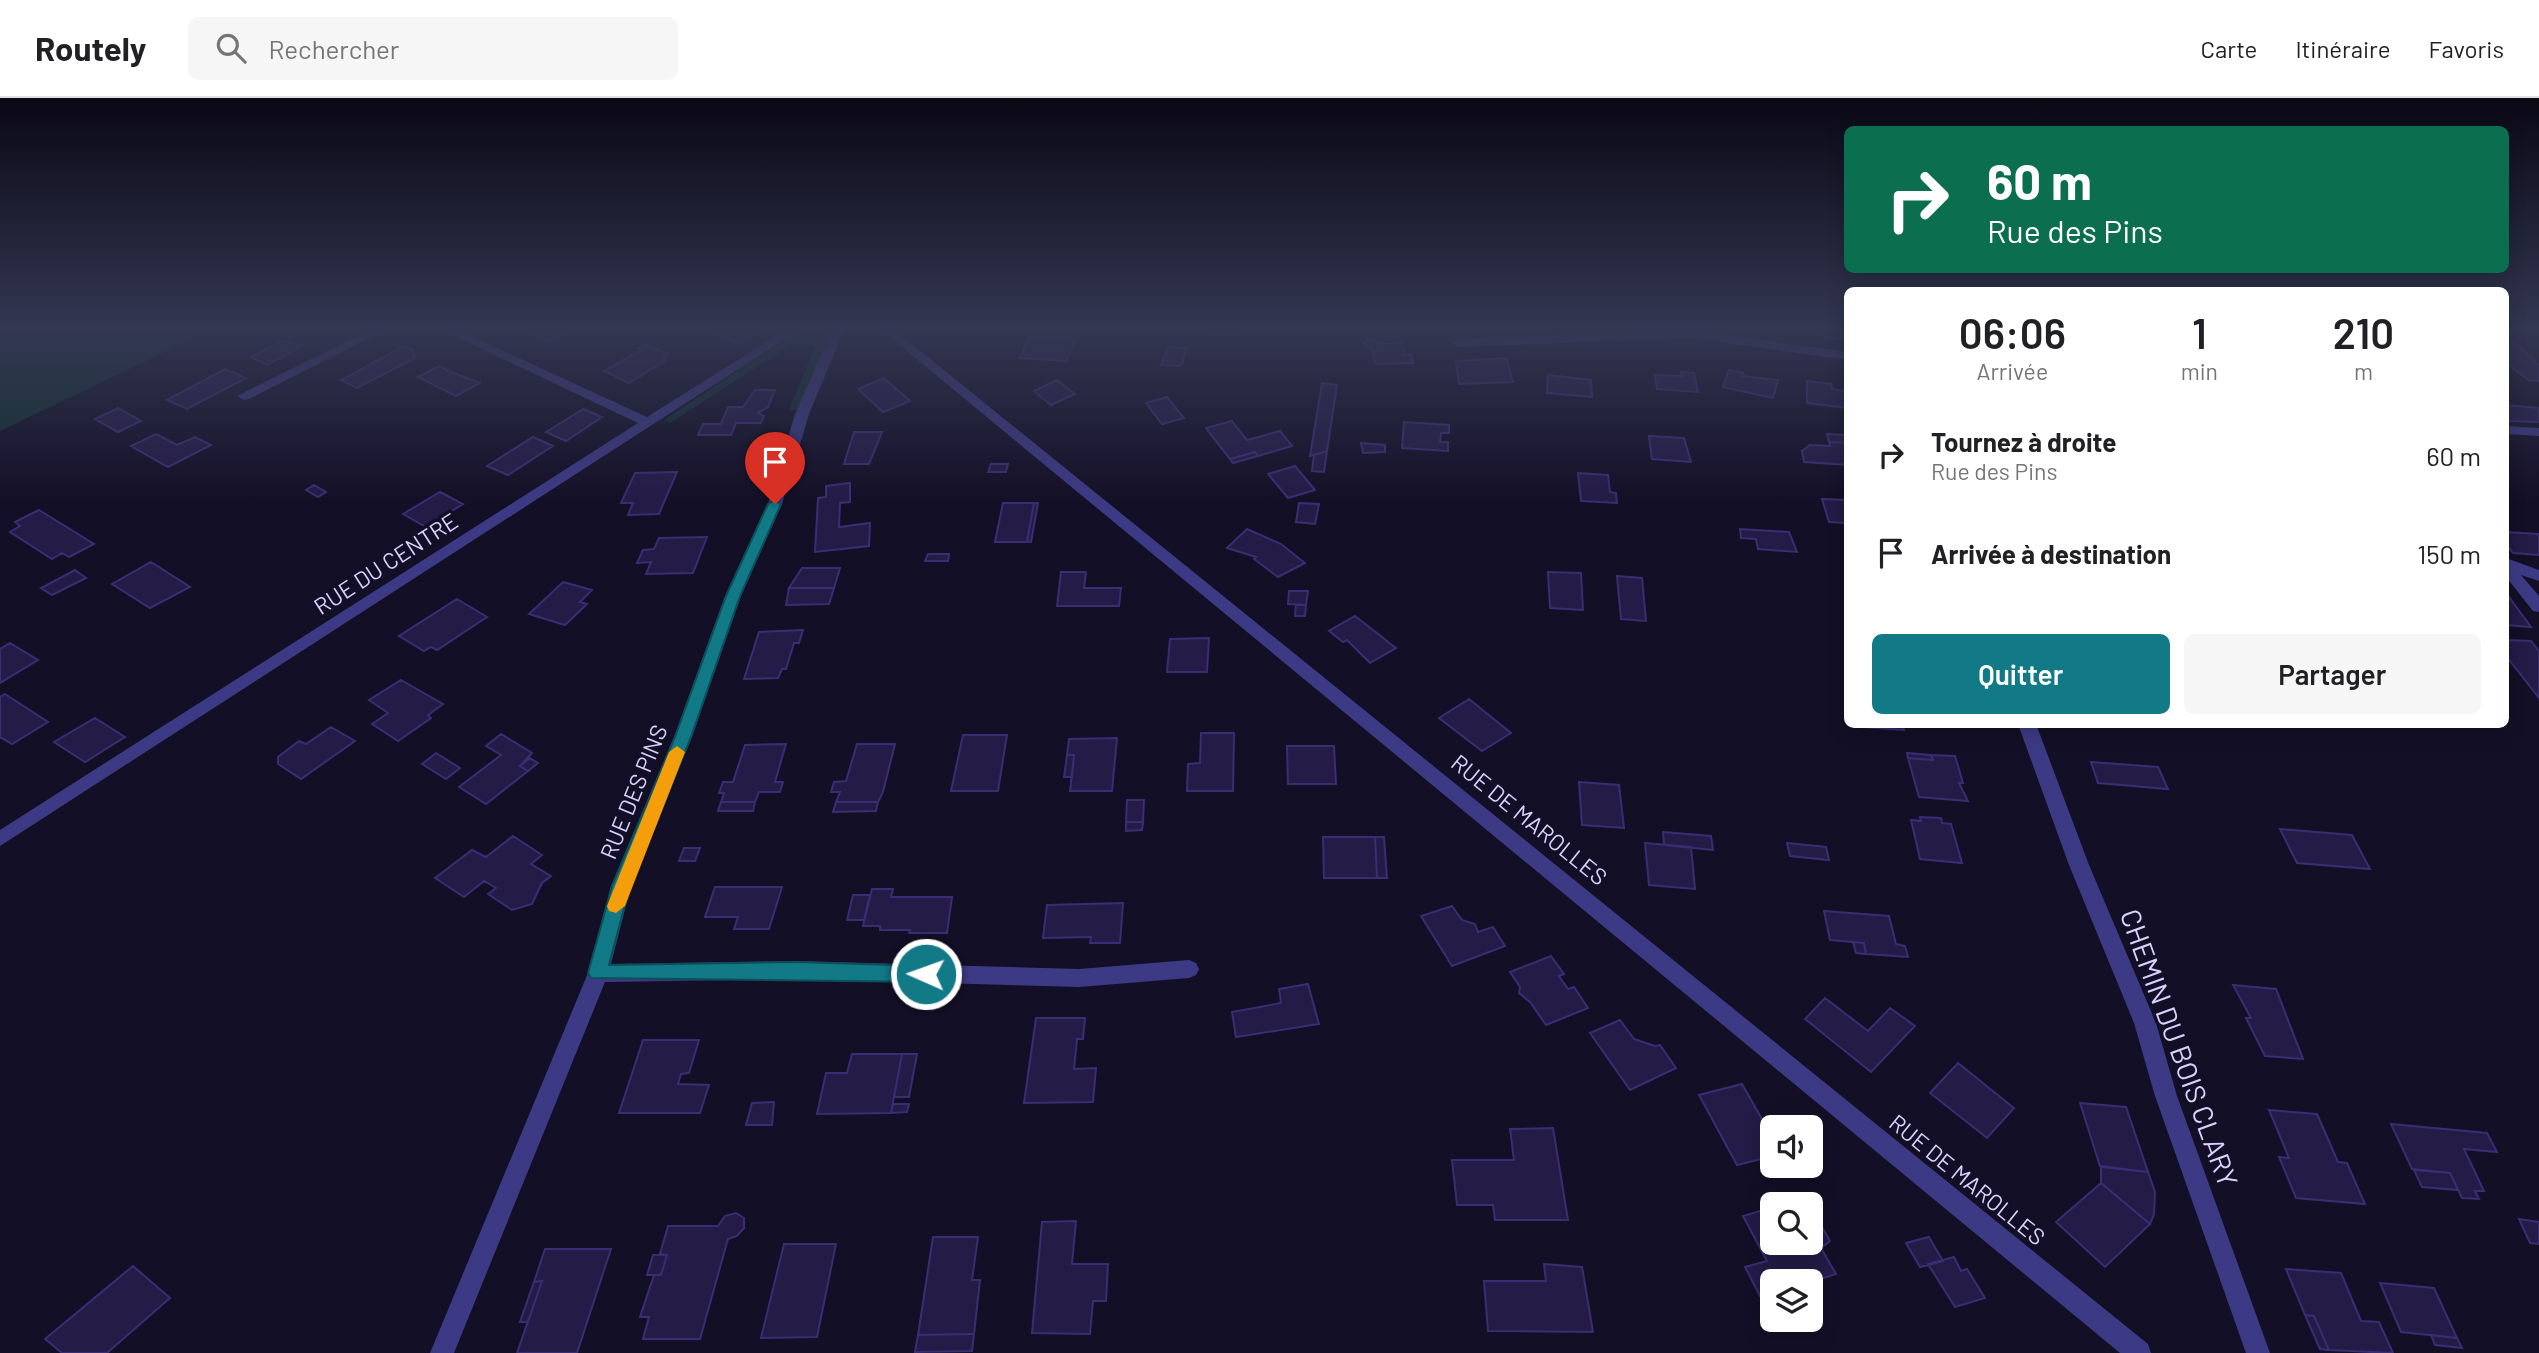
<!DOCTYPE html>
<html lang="fr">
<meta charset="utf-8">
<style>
body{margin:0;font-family:Barlow,sans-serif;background:#f6f6f6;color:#202124;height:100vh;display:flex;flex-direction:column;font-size:26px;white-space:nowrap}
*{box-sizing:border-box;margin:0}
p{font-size:23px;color:#757577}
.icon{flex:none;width:38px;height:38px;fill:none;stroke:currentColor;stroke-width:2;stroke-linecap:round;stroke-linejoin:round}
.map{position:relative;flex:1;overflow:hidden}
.sheet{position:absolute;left:1844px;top:189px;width:665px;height:441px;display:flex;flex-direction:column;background:#fff;border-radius:10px;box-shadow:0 4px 18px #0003}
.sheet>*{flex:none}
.top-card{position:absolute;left:1844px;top:28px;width:665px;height:147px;border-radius:10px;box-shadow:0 4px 18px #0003;background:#0b6e4f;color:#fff;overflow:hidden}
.buttons{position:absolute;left:1760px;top:1017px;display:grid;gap:14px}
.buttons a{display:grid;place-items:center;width:63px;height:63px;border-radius:10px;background:#fff;box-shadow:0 4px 18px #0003;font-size:35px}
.pin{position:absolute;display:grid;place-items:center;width:60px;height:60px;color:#fff;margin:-72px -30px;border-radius:50% 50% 50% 0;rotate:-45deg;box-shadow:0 0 7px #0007}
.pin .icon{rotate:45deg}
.me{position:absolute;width:77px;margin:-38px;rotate:272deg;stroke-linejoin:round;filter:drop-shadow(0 0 5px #0008)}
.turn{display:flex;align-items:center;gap:24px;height:147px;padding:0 28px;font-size:32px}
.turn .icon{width:91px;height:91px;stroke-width:2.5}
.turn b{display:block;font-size:49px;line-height:60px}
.eta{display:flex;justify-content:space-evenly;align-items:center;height:119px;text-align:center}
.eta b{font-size:42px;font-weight:600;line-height:49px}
.primary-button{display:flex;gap:14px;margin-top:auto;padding:14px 28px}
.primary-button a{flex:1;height:80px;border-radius:10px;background:#127987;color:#fff;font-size:28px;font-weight:600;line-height:80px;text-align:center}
.primary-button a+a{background:#f6f6f6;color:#202124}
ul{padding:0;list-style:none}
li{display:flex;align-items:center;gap:21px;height:98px;padding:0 28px}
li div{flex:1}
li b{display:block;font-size:26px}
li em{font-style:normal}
header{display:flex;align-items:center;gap:42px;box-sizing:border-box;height:98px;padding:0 35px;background:#fff;border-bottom:2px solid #e0e0e0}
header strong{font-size:33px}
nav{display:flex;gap:38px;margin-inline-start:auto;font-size:24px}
.search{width:490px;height:63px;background:#f6f6f6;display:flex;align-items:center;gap:18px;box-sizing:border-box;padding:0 24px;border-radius:10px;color:#757577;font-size:26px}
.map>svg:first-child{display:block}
.green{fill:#12302f}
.building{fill:#241b47;stroke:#3b2d73;stroke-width:2}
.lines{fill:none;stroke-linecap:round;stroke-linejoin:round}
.minor{fill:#3d3a85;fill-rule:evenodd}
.route{fill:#127987;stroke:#0c4f58;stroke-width:2}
.slow{fill:#f59e0b}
.labels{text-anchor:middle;stroke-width:7;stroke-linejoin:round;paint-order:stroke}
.street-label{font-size:23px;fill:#d9d4ff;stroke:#130f26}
.near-street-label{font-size:28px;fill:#d9d4ff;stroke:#130f26}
</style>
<header>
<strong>Routely</strong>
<div class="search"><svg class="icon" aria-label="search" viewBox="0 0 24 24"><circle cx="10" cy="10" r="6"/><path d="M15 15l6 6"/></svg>Rechercher</div>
<nav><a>Carte</a><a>Itinéraire</a><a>Favoris</a></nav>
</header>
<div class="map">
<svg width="2539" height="1255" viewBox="0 0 2539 1255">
<rect width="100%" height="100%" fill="#130f26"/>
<path class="green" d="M0,230H215L0,333Z
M803,230H829L833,236L797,312H789L815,249L794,245L670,325L664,322Z"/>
<path class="building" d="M536,230H566L573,232L550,244L526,235Z
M719,230H753L760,232L739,246L710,235Z
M1214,230H1240L1237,239L1212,238Z
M1818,230H1848V242L1818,238Z
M2506,236L2539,267V283L2528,282L2506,264Z
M1029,239L1075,241L1067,263L1020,260Z
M1370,241L1383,246L1402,245L1404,257L1411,256L1413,265L1376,266L1372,252L1363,245Z
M285,242L301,249L267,267L251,259Z
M644,246L669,256L663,261L666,262L629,285L604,273L641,252L637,250Z
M404,248L413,252L415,260L357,290L341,282Z
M1168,249L1187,250L1181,268L1161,267Z
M1506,260L1513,284L1459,286L1456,263Z
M439,268L451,274L480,285L456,298L418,279Z
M225,271L246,280L187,311L167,302Z
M1729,272L1743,275L1742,278L1778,282L1773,300L1723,289Z
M1681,274L1694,275L1698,294L1657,291L1655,277L1682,278Z
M1548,277L1591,282L1592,299L1547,295Z
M884,280L910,303L883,314L858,291Z
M1057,282L1075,296L1051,307L1034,293Z
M1807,283L1831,286L1832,291L1848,294V310L1807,305Z
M1322,285L1337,287L1327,353L1310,358Z
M755,292H775L768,309L758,315L764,318L761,325H736L731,337H698L703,326H721L728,309H743Z
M1167,299L1184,320L1162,326L1146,305Z
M2506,307L2539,310V324L2506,323Z
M118,310L141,323L118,334L95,321Z
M583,311L602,319L566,343L546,334Z
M1232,323L1247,342L1280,333L1292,348L1258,358L1255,354L1230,361L1206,330Z
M1404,324L1449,327V335H1441L1440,344H1448V353L1402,350Z
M854,334H882L869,366H844Z
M156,336L177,347L195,339L211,347L168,369L131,348Z
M1827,336L1848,337V345L1829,344Z
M1649,338L1684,340L1691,364L1652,361Z
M533,339L553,348L508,377L487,368Z
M1829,344L1848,345V367L1804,364L1802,353L1810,347L1830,348Z
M1361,345L1385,347V354L1363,355Z
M1327,353L1324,374L1312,373L1314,357Z
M1255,354L1258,358L1233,365L1230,361Z
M991,366H1008L1006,374H988Z
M1295,368L1315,392L1288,400L1268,376Z
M677,374L659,416L628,417L633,405H621L635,375Z
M1578,375L1608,377L1610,394L1616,395L1617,405L1581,403Z
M850,385V404L840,405L839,429L870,425L869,448L815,454L818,400L826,399V388Z
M314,387L326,394L318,399L306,392Z
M440,394L463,406L426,429L403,416Z
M1822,401L1848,402V425L1829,424Z
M1003,405H1034L1027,444H995Z
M1034,405H1038L1031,444H1027Z
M1299,405L1319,406L1315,426L1296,424Z
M39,412L94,446L69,459L62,455L52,461L10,434L20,428L15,424Z
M1247,431L1281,446L1305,465L1278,479L1254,461L1256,459L1227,450Z
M1740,431L1789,434L1797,454L1758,451L1756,441L1741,440Z
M2506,434L2539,436V457L2513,455L2506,446Z
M707,439L693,475L646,476L651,464L637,465L643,452L654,451L659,440Z
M928,456H949L948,463H925Z
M151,464L190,489L150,510L112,486Z
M802,470H840L834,490H789Z
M75,472L86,480L52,497L41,490Z
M1061,474H1086L1084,490H1121L1119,508H1057Z
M1548,474L1581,475L1583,512L1550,510Z
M1617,478L1642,480L1646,523L1621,521Z
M563,484L592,492L580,504L587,506L565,527L529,516Z
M789,490H834L829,506L786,507Z
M1289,493H1308L1306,507L1288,506Z
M2506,499H2509L2531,529L2506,527Z
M457,501L487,519L437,552L431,549L424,553L399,538Z
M1296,507H1306L1305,518H1295Z
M1355,518L1382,539L1396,550L1370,565L1347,542L1343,544L1329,533Z
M803,532L799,545H794L786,571H782L778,580L744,581L759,534Z
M1209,540L1207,574H1167L1170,541Z
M2506,542L2531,543L2539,553V600L2506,558Z
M10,545L38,562L0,585V551Z
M401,582L443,606L428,617L431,620L398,643L372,626L388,615L369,602Z
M5,596L48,624L12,646L0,639V599Z
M1469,601L1511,635L1482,653L1439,620Z
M95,620L125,639L85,664L54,644Z
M1860,626H1902L1904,632L1861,629Z
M331,629L355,643L301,681L278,666V659L299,643L306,646Z
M1201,635H1234L1233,693H1187L1188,666L1200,665Z
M501,636L532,655L520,668L528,673L486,706L459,689L501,657L486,648Z
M963,637H1007L998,693H951Z
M1117,640L1112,693H1070L1074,657H1067L1069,641Z
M786,646L775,684H783L780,694H759L755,704H721L724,695H719L723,684H733L745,647Z
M857,646H895L883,694L878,704H836L840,694H831L834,684L846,683Z
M1287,648H1334L1336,686H1288Z
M436,655L460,670L446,681L422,666Z
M1907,655L1931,657L1933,662L1908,660Z
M1067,657H1074L1072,679H1064Z
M1931,657L1955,658L1963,685H1959L1968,703L1919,699L1908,660L1933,662Z
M530,660L538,665L528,673L520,668Z
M2091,664L2158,669L2168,691L2098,685Z
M1579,684L1619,687L1624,730L1582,727Z
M1127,702H1144L1143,724H1126Z
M721,704H755L753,713H718Z
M836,704H878L876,713L833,714Z
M1920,719L1941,720L1942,725L1951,726L1962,765L1920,761L1911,722L1921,723Z
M1126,724H1143L1142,732L1126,733Z
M2280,731L2352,737L2370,771L2297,765Z
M1663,734L1711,738L1713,752L1664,747Z
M513,738L542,757L531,766L551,778L542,785L532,806L512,812L488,796L496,790L484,783L464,799L435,780L472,752L486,759Z
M1323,739H1375L1377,780H1324Z
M1375,739H1384L1387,780H1377Z
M1645,745L1691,749L1695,791L1649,787Z
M1787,745L1826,749L1829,762L1790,758Z
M684,750H700L695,763H679Z
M715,789H782L769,831H734L738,819H705Z
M872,791H893L891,799H952L947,835H909L910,832H880V828H863Z
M853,797H870L864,822H847Z
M1123,805L1120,845H1090L1091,839L1043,840L1047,807Z
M1452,808L1462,822L1475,826L1478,834L1493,829L1505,848L1452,868L1421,818Z
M1824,813L1889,818L1896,846L1905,848L1908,859L1866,856L1864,845L1830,842Z
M1853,844L1864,845L1866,856L1856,855Z
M1551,858L1564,876L1559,878L1568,891L1574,889L1588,910L1546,927L1530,904L1519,895L1520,889L1510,874Z
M1308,886L1319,926L1236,939L1232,914L1281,905L1279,891Z
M2233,887L2276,891L2303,961L2265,958L2246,920H2251Z
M1825,900L1868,933L1890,910L1915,928L1871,974L1805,921Z
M1036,920H1085L1083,941H1077L1074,971L1096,970L1093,1004L1024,1005Z
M1620,922L1634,941L1655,948L1660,947L1676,970L1630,992L1590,935Z
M643,942H699L689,975L681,976L678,986L709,987L700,1015H619Z
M852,956H902L891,1015L817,1016L826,975H847Z
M902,956H917L909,999H894Z
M1958,965L2014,1010L1987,1040L1930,995Z
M1742,986L1771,1037L1766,1038L1773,1050V1058L1737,1067L1699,997Z
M774,1004L772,1027H746L752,1005Z
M2080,1005L2126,1009L2148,1074L2100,1068Z
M893,1006H909L907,1014L891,1015Z
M2269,1012L2317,1016L2338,1064L2347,1065L2365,1106L2296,1100L2279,1059L2289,1060Z
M2391,1026L2487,1035L2497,1054L2464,1051L2484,1093H2475L2479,1101L2462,1100L2450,1075L2412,1071Z
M1553,1030L1568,1122H1495L1493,1107H1457L1452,1062H1514L1510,1031Z
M2101,1069L2148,1074L2155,1094L2154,1116L2150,1126L2101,1085Z
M2414,1072L2450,1075L2458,1092L2422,1089Z
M2101,1085L2150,1126L2105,1169L2056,1124Z
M1773,1109V1144H1811V1127L1822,1129L1830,1143L1821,1150L1836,1176L1811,1184L1773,1183V1195L1760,1198L1745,1169L1767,1163L1743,1118Z
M736,1115L744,1120V1130L737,1138L728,1141L700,1241H643L649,1219H640L654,1177H661L667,1157L660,1156L668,1128H718L725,1118Z
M2519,1121L2539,1124V1146L2530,1145Z
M1076,1123L1072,1166H1108L1106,1203H1093L1090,1236L1032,1235L1042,1124Z
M933,1139H978L972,1182H980L974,1236L918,1237Z
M1929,1139L1943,1163L1920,1169L1906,1145Z
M784,1146H836L817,1239L761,1240Z
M545,1151H611L577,1255H517L542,1183L534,1184Z
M653,1157H667L661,1177H647Z
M1954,1159L1961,1173L1967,1171L1985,1200L1955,1209L1928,1166Z
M1544,1166L1582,1169L1593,1234L1488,1233L1484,1183H1546Z
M133,1168L170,1200L107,1255H62L45,1241Z
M2286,1171L2341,1175L2361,1223L2379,1224L2393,1255L2329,1252L2314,1218L2305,1217Z
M542,1183L528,1224H520L534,1184Z
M2380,1185L2434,1190L2457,1240L2401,1234Z
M2305,1217L2314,1218L2329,1252L2320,1251Z
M974,1236L972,1253L915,1254L918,1237Z
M2431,1237L2457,1240L2462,1250L2435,1247Z"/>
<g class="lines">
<path class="minor" d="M374,230H389L249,301L244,302L237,298Z
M438,230H454L647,319L788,230H802L0,748V732L638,325Z
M833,230H845L809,316L782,406L741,498L692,639L631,788L611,866L797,863L1079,871L1189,862L1196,865L1199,871L1196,877L1189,880L1079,889L797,881L605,884L454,1255H430L588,875L611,788L674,639L725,498L768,406L795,316Z
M879,230H892L2148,1246L2151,1255H2120Z
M1692,232L1848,254V262L1692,240L1458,249L1452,245L1458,241Z
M2506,328L2539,330V338L2506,336Z
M2506,460L2539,472V483L2521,477L2539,498V514L2533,513L2506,479Z
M2018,626H2036L2089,767L2156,925L2177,998L2270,1255H2246L2155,998L2134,925L2069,767Z"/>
</g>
<linearGradient id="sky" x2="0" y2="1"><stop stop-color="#0a0815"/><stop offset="0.57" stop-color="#333752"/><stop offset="1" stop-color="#333752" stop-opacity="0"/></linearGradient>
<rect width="2539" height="405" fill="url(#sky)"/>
<path class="route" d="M775,402L781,406L740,498L691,639L630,788L609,867L797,864L926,868L932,870L935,876L932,881L926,884L591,880L588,875L612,788L675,639L726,498L768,406Z"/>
<path class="slow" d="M677,648L685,654L625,808L616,815L609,813L607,808L669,654Z"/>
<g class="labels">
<g class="street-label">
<text transform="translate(386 466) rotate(-33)" y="8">RUE DU CENTRE</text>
<text transform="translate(634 694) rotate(-68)" y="8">RUE DES PINS</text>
<text transform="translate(1529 722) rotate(39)" y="8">RUE DE MAROLLES</text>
<text transform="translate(1967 1082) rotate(39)" y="8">RUE DE MAROLLES</text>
</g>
<g class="near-street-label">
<text transform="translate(2179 950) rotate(70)" y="10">CHEMIN DU BOIS CLARY</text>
</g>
</g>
</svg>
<div class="buttons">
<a><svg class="icon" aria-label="sound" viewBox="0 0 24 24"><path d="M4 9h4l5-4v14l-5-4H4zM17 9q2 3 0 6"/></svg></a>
<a><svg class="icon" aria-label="search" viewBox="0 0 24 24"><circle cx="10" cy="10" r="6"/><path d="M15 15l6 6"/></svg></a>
<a><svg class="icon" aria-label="layers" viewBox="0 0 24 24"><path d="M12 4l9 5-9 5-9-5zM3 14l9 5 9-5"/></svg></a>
</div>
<div class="pin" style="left:775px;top:406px;background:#d93025"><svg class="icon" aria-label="arrive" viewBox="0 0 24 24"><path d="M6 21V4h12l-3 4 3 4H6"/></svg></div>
<svg class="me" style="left:926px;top:876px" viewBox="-20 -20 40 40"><circle r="17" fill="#127987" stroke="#fff" stroke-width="3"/><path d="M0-11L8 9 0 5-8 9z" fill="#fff"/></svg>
<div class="top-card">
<div class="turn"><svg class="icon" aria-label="right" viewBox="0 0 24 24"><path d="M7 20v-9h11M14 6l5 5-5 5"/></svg><div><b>60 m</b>Rue des Pins</div></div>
</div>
<section class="sheet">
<div class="eta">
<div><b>06:06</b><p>Arrivée</p></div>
<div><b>1</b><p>min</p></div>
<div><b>210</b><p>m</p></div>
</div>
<ul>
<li><svg class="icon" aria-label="right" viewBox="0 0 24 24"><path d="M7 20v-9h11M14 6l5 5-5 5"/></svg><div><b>Tournez à droite</b><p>Rue des Pins</p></div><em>60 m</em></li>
<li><svg class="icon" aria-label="arrive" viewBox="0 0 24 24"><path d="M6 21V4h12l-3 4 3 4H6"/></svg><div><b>Arrivée à destination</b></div><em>150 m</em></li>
</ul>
<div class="primary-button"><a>Quitter</a><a>Partager</a></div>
</section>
</div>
